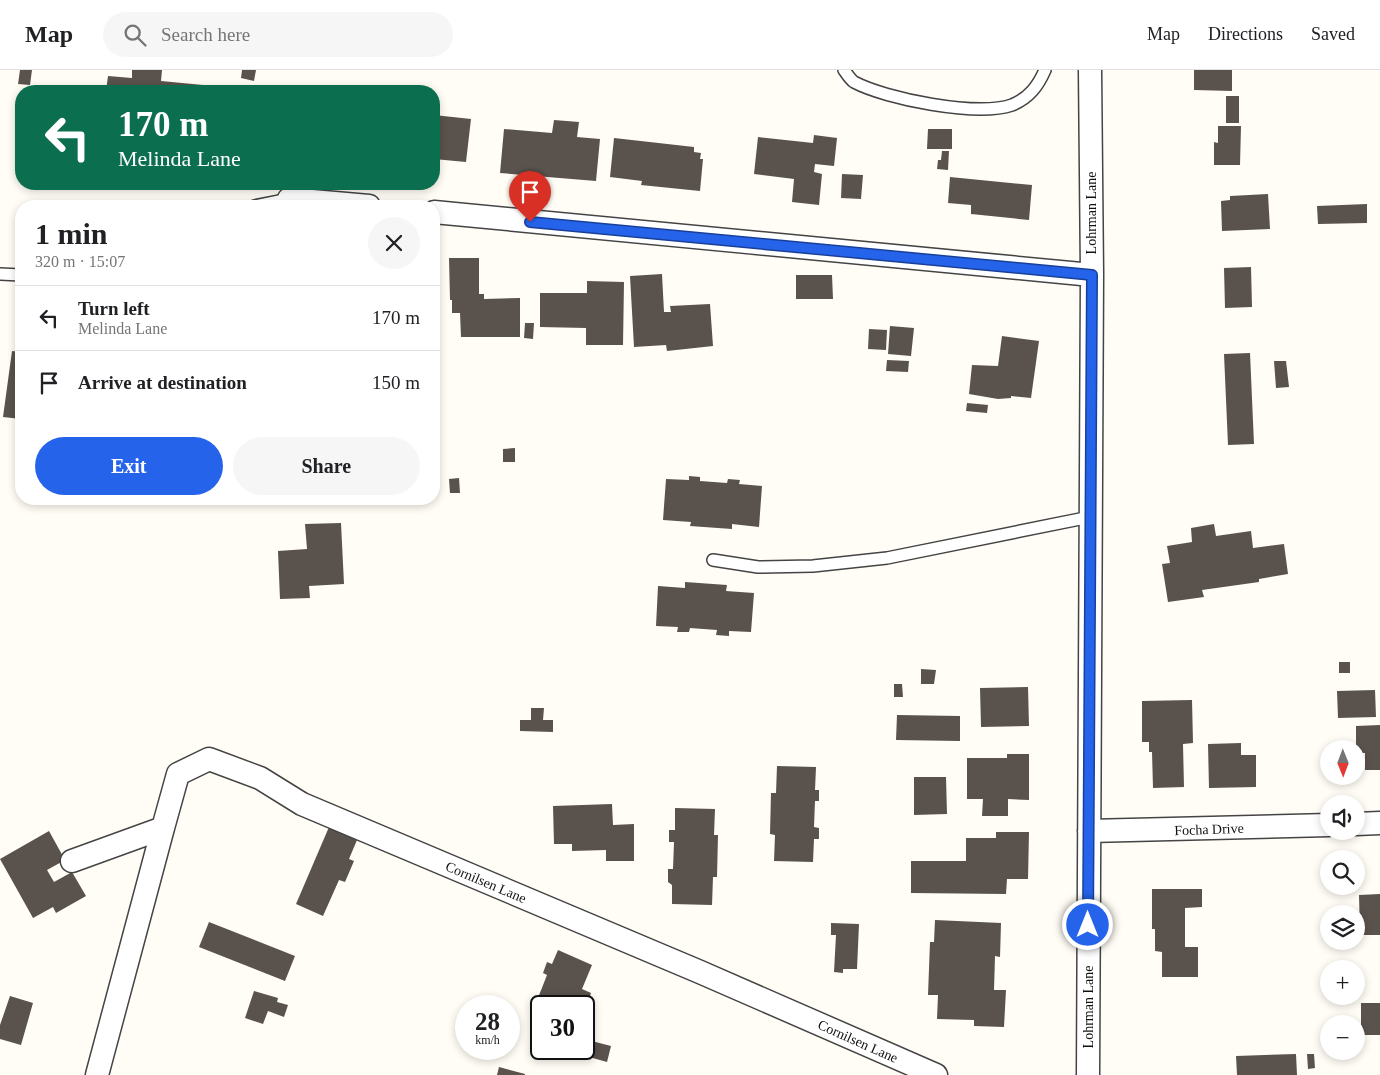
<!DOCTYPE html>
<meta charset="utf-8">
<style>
body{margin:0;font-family:"Times New Roman",serif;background:#f6f6f6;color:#202124;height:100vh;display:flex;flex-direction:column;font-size:19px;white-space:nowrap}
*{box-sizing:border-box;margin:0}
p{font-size:16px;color:#757577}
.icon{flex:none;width:28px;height:28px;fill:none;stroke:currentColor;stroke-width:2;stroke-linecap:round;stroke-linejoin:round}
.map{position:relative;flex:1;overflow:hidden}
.sheet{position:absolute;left:15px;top:130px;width:425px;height:305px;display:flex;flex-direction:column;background:#fff;border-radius:20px;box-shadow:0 2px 8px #0003}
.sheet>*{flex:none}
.guide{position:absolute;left:15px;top:15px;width:425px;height:105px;border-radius:20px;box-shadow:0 2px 8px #0003;background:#0b6e4f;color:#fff;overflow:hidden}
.needle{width:32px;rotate:179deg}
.buttons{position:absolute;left:1320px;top:670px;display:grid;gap:10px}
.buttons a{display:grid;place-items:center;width:45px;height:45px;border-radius:50%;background:#fff;box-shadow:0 2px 8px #0003;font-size:25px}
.speed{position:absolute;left:455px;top:925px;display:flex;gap:10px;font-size:25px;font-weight:700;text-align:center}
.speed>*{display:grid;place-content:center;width:65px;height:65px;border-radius:50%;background:#fff;box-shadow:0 2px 8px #0003;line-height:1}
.speed small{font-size:12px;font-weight:400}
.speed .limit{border:2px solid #111;border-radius:8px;background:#fff;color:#111}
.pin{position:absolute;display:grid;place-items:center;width:42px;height:42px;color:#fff;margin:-51px -21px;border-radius:50% 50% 50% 0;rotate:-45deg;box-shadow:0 0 5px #0007}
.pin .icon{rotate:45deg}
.me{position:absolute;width:55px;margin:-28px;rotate:0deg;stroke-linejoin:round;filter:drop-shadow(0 0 4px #0008)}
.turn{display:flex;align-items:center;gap:18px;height:105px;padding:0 20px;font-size:22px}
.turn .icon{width:65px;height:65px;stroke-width:2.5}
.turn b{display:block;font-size:35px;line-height:42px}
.round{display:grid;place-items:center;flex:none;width:52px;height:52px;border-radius:26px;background:#f6f6f6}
.head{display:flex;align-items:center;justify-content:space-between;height:85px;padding:0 20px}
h1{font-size:30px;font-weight:700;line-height:38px}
.cta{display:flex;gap:10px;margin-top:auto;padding:10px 20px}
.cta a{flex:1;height:58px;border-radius:30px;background:#2563eb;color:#fff;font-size:20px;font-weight:700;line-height:58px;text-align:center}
.cta a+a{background:#f6f6f6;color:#202124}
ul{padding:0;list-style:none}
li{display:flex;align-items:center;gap:15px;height:65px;padding:0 20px;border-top:1px solid #e0e0e0}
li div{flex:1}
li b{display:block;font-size:19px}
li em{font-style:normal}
header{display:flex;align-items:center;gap:30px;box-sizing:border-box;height:70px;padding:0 25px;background:#fff;border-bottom:1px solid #e0e0e0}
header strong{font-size:24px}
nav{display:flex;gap:28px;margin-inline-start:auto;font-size:18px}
.search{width:350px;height:45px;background:#f6f6f6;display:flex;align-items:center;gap:12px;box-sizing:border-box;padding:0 18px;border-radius:28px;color:#757577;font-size:19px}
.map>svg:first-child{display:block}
.building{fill:#5a524d}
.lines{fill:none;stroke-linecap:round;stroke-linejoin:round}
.lane-casing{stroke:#444;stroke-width:14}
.street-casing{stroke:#444;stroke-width:25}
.lane{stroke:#fff;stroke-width:11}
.street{stroke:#fff;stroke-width:22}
.route-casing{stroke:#184099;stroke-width:12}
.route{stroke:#2563eb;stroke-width:9}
.labels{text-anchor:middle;stroke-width:5;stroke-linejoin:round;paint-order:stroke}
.street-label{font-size:14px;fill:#111;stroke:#fff}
</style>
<header>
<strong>Map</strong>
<div class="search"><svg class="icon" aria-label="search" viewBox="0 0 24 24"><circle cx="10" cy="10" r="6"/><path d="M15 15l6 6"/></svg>Search here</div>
<nav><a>Map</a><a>Directions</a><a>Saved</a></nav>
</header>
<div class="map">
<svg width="1380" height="1005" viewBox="0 0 1380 1005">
<rect width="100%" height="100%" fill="#fffdf5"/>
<path class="building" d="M20,0H32L30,15L18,14Z
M132,0H162L161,11L203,15V21H106L108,6L132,8Z
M242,0H256L254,11L241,8Z
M1194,0H1232V21L1194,20Z
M1226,26H1239V53H1226Z
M434,45L471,49L466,92L434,89Z
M554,50L579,52L577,67L600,69L596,111L500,103L504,59L552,63Z
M1218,56H1241L1240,95H1214V72L1218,73Z
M928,59H952V79H927Z
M814,65L837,68L834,96L815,94L814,102L822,104L819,135L792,132L794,109L754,104L758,67L813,73Z
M614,68L694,77V82L701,83L700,89H703L700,121L641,115L642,111L610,107Z
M942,81H949L948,100L937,99L938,90H941Z
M842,104L863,105L861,129L841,128Z
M950,107L1032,115L1029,150L971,144V135L948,133Z
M1268,124L1270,159L1222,161L1221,131L1230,130V126Z
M1367,134V153L1318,154L1317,136Z
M449,188H479V224H484V229L520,228V267H461L460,243H452V230H450Z
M1251,197L1252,237L1225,238L1224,198Z
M662,204L664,242H671L670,236L710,234L713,276L667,281L666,275L634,277L630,206Z
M796,205H832L833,229H796Z
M587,211L624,212L623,275H586V258L540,257V223H587Z
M525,253H534L533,269L524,268Z
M890,256L914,258L911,286L888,284Z
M869,259L887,260L886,280L868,279Z
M1002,266L1039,271L1031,328L1011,326V328L998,329L969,324L972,295L998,296Z
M12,281L21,282V349L3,347Z
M1250,283L1254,374L1228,375L1224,284Z
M887,290L909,291L908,302L886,301Z
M1274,291H1286L1289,317L1276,318Z
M967,333L988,335L987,343L966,341Z
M515,378V392H503V379Z
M689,406L700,407V411L727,413L728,409L740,410L739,414L762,416L759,457L732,454V459L690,456L691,452L663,450L666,409L689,410Z
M459,408L460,423H450L449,409Z
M341,453L344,514L309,516L310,528L280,529L278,481L307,479L305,454Z
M1214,454L1216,466L1251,461L1253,478L1284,474L1288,504L1259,509V512L1202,520L1204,527L1168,532L1162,494L1170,493L1167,476L1192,472L1191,458Z
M685,512L727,515L726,521L754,523L751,562L729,561V566L716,565L717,560L690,558L689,562H677L678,557L656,556L658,516L685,518Z
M1339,592H1350V603H1339Z
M921,599L936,600L934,614H921Z
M894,614H902L903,627H894Z
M1028,617L1029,656L981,657L980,618Z
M1375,620L1376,647L1338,648L1337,621Z
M1192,630L1193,673L1183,674L1184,717L1153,718L1152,682H1149V672H1142V631Z
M531,638H544L543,650H553V662L520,661V650H531Z
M897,645L960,646V671L896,670Z
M1380,655V700H1365V683H1356V656Z
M1241,673V685H1256V717L1209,718L1208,674Z
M1007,684H1029V730L1008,729V746H982L983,729H967V688H1007Z
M777,696L816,697L815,720H819V731H815L814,757L819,758V769H814L813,792L774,791L775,765L770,764L771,723H776Z
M914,707H946L947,744L914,745Z
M612,734L613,755L634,754V791H606V780L572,781V774H554L553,736Z
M675,738L715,739L714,765H718L717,807H713L712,835L672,834V815L668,812V799H673L674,772H669V760H675Z
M329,757L357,770L349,789L354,791L345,812L339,810L323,846L296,834Z
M49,761L65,790L47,800L54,812L72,802L86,826L56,843L53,837L33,848L0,789Z
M996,762H1029L1028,809H1007L1006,824L911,823V791H966V768H996Z
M1152,819H1202V837L1185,838V877H1198V907H1162V882L1155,881V859H1152Z
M1380,824V865H1360L1359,825Z
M935,850L1001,853L1000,887L995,886L994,920H1006L1004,957L974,956V950L937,949L938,925H928L930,872H934Z
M209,852L295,886L285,911L199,877Z
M831,853L859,854L857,899H843V903L834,902L836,865H831Z
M558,880L592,895L582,919L591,923L586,938L578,935L544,936L536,933L547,905L543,903L547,892L552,894Z
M254,921L278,928L277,932L288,935L284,947L268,941L263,954L245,948Z
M10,926L33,933L21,975L0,969V955Z
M1361,933H1380V965H1361Z
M584,969L611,976L607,992L571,982L572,979H584Z
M1296,984L1297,1005H1237L1236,986Z
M1307,984H1314L1315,998L1308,999Z
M499,997L525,1004V1005H497Z"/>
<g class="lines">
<g class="lane-casing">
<path id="lane" d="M844,0C847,4 850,9 854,12C886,29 977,47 1012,35C1029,28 1038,16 1045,0
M254,136L289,129
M0,204L21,205
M713,490L758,497L813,496L887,488L1090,447"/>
</g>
<g class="street-casing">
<path id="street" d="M289,129L369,136
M434,142L1092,205
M1356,754L1380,753
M1089,761L1329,755
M72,791L163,758L178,704L209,689L260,708L302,734L700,902L936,1005
M97,1005L163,758
M1088,1005L1092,205L1090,0"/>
</g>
<use href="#lane" class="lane"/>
<use href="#street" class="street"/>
</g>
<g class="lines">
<g class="route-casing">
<path id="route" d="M530,152L1092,205L1088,855"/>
</g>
<use href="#route" class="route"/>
</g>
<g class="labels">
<g class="street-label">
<text transform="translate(1091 143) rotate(-90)" y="5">Lohrman Lane</text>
<text transform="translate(1209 759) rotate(-2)" y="5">Focha Drive</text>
<text transform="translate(486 812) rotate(23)" y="5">Cornilsen Lane</text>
<text transform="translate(1088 937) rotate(-90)" y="5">Lohrman Lane</text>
<text transform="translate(858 971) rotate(24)" y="5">Cornilsen Lane</text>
</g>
</g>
</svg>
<div class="buttons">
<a><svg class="needle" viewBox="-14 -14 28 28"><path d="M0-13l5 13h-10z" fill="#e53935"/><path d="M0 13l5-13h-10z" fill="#757577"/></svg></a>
<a><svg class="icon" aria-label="sound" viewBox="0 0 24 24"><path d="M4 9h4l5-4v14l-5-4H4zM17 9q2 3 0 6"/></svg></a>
<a><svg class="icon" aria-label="search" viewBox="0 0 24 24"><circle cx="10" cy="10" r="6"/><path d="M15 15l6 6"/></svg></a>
<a><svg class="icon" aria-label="layers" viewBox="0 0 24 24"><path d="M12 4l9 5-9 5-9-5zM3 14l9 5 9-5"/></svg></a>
<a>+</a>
<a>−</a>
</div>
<div class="speed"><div>28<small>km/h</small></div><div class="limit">30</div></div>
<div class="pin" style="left:530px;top:152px;background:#d93025"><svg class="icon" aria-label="arrive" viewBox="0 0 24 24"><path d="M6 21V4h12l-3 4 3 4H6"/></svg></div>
<svg class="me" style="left:1088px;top:855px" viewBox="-20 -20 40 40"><circle r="17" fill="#2563eb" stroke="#fff" stroke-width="3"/><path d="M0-11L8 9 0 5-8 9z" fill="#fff"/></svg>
<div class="guide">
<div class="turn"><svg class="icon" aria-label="left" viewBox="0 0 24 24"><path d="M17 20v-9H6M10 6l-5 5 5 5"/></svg><div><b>170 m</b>Melinda Lane</div></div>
</div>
<section class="sheet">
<div class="head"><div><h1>1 min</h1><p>320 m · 15:07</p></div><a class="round"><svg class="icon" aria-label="close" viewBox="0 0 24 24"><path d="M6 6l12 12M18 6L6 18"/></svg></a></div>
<ul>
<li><svg class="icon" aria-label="left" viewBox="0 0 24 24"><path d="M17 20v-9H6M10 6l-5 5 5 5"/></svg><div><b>Turn left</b><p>Melinda Lane</p></div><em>170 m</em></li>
<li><svg class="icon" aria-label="arrive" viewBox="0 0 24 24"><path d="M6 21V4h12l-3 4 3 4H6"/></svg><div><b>Arrive at destination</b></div><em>150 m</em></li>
</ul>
<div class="cta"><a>Exit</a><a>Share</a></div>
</section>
</div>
